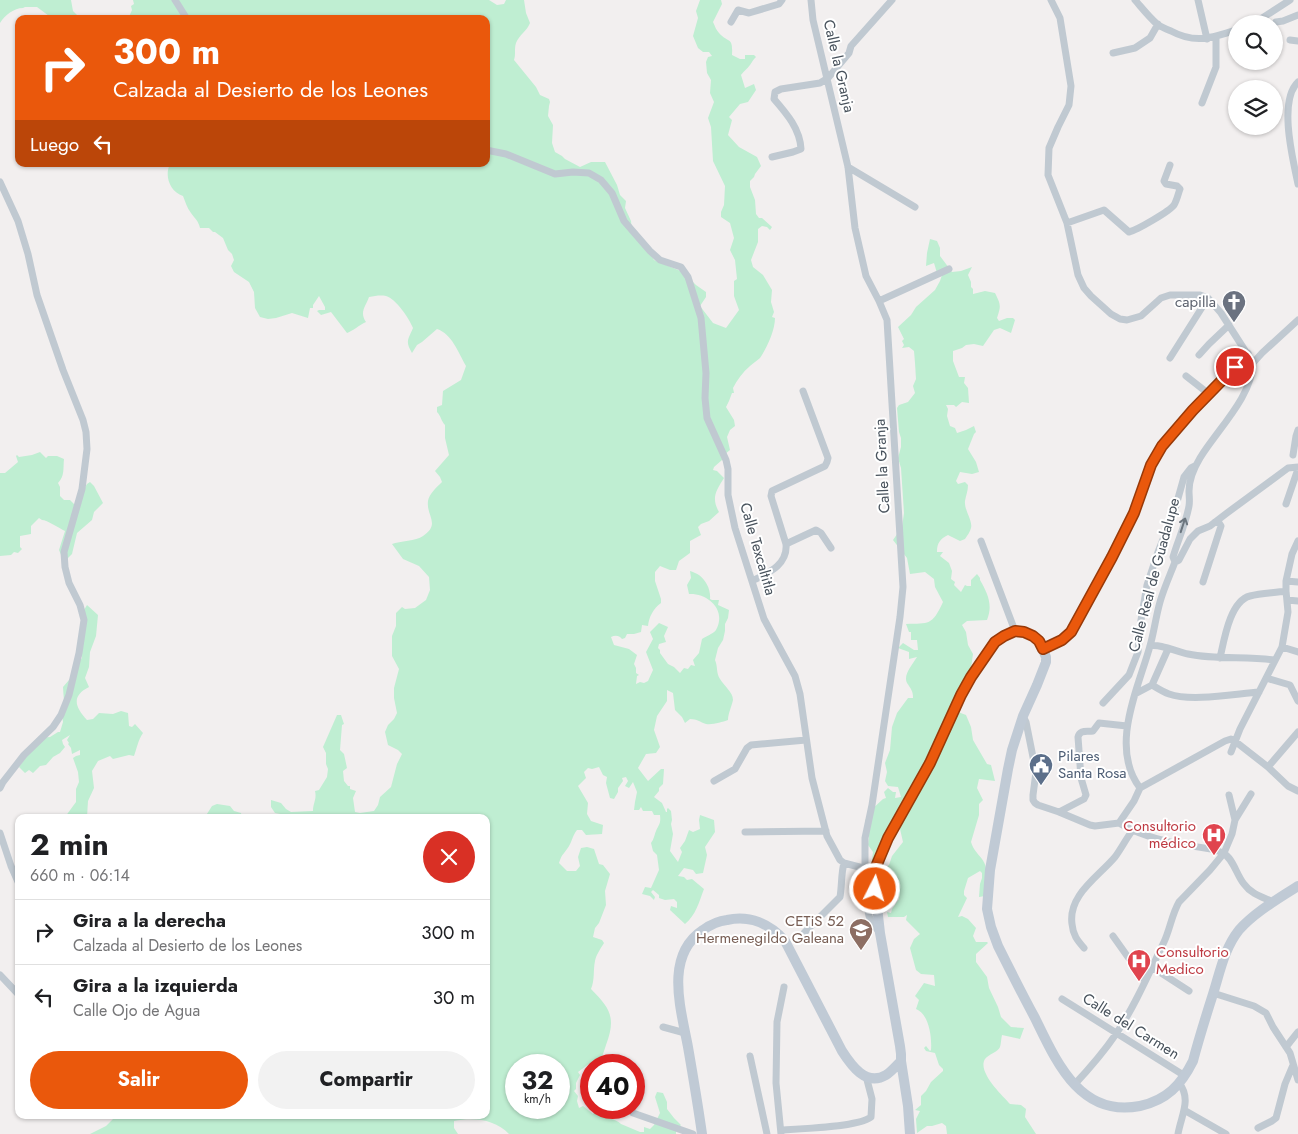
<!DOCTYPE html>
<html lang="es">
<meta charset="utf-8">
<style>
body{margin:0;font-family:Jost,sans-serif;background:#f2f2f2;color:#202124;height:100vh;display:flex;flex-direction:column;font-size:19px;white-space:nowrap}
*{box-sizing:border-box;margin:0}
p{font-size:16px;color:#757577}
.icon{flex:none;width:28px;height:28px;fill:none;stroke:currentColor;stroke-width:2;stroke-linecap:round;stroke-linejoin:round}
.map{position:relative;flex:1;overflow:hidden}
.details{position:absolute;left:15px;top:814px;width:475px;height:305px;display:flex;flex-direction:column;background:#fff;border-radius:10px;box-shadow:0 1px 4px #0004}
.details>*{flex:none}
.guide{position:absolute;left:15px;top:15px;width:475px;height:152px;border-radius:10px;box-shadow:0 1px 4px #0004;background:#ea580c;color:#fff;overflow:hidden}
.controls{position:absolute;left:1228px;top:15px;display:grid;gap:10px}
.controls a{display:grid;place-items:center;width:55px;height:55px;border-radius:50%;background:#fff;box-shadow:0 1px 4px #0004;font-size:25px}
.speed{position:absolute;left:505px;top:1054px;display:flex;gap:10px;font-size:25px;font-weight:700;text-align:center}
.speed>*{display:grid;place-content:center;width:65px;height:65px;border-radius:50%;background:#fff;box-shadow:0 1px 4px #0004;line-height:1}
.speed small{font-size:12px;font-weight:400}
.speed .limit{border:8px solid #d22;background:#fff;color:#111}
.pin{position:absolute;display:grid;place-items:center;width:42px;height:42px;color:#fff;margin:-21px;border:2px solid #fff;border-radius:50%;box-shadow:0 1px 5px #0007}
.me{position:absolute;width:55px;margin:-28px;rotate:5deg;stroke-linejoin:round;filter:drop-shadow(0 0 4px #0008)}
.turn{display:flex;align-items:center;gap:18px;height:105px;padding:0 15px;font-size:22px}
.turn .icon{width:65px;height:65px;stroke-width:2.5}
.turn b{display:block;font-size:35px;line-height:42px}
.then{display:flex;align-items:center;height:48px;padding:0 15px;background:#0003;gap:10px;font-size:19px}
.round{display:grid;place-items:center;flex:none;width:52px;height:52px;border-radius:26px;background:#f2f2f2}
.overview{display:flex;align-items:center;justify-content:space-between;height:85px;padding:0 15px}
h1{font-size:30px;font-weight:700;line-height:38px}
.action{display:flex;gap:10px;margin-top:auto;padding:10px 15px}
.action a{flex:1;height:58px;border-radius:30px;background:#ea580c;color:#fff;font-size:20px;font-weight:700;line-height:58px;text-align:center}
.action a+a{background:#f2f2f2;color:#202124}
ul{padding:0;list-style:none}
li{display:flex;align-items:center;gap:15px;height:65px;padding:0 15px;border-top:1px solid #e0e0e0}
li div{flex:1}
li b{display:block;font-size:19px}
li em{font-style:normal}
.map>svg:first-child{display:block}
.green{fill:#bfeed2;fill-rule:evenodd}
.lines{fill:none;stroke-linecap:round;stroke-linejoin:round}
.street{stroke:#c0c9d1;stroke-width:7}
.secondary{stroke:#c0cad5;stroke-width:10}
.oneway{stroke:#6c767f}
.route-casing{stroke:#983908;stroke-width:12}
.route{stroke:#ea580c;stroke-width:9}
.labels{text-anchor:middle;stroke-width:4;stroke-linejoin:round;paint-order:stroke}
.street-label{font-size:15px;fill:#48525c;stroke:#fff}
.worship-label{font-size:15px;fill:#5b616d;stroke:#fff;text-anchor:end}
.service-label{font-size:15px;fill:#4e5e75;stroke:#fff;text-anchor:start}
.health-label{font-size:15px;fill:#be3a42;stroke:#fff;text-anchor:end}
.education-label{font-size:15px;fill:#785e54;stroke:#fff;text-anchor:end}
</style>
<div class="map">
<svg width="1298" height="1134" viewBox="0 0 1298 1134">
<rect width="100%" height="100%" fill="#f2efef"/>
<path class="green" d="M0,0H71L73,11L77,15L75,18L72,19H53L37,7H25L23,8C14,8 5,15 0,23Z
M133,0H489L497,5L504,4L506,0H524L526,13L530,23C527,31 519,35 516,43C514,49 516,54 514,60L536,87L540,95L549,99L550,102L549,106L548,116L553,125L552,143L555,152L562,156L565,159L580,167L591,162H605L617,185L620,195L626,201L625,208L631,221L632,231L644,243L654,260L683,272L696,285L706,292V297L700,306L713,323L726,328L739,310L734,296V281L737,279L735,260L730,250L734,238L730,223L721,217V212L724,205L725,186L713,161L711,127L708,118L714,102L710,93L711,80L707,73L706,62L708,57L712,56L709,52H703L698,48L693,36L698,18L696,11L700,0H721L722,4L713,22C715,26 716,30 719,33C729,44 733,36 732,55L740,59H745V55H754L756,57C753,60 752,62 750,65C747,69 744,71 741,75L745,88L754,84L756,90L748,102L740,104L729,117L732,120L728,135L739,147L757,157L761,166L755,174L754,177L750,181V187L755,200L756,214L759,218H762L772,227L770,230L767,227L762,226L758,229V242L751,260L753,267L763,275L772,290L771,302L774,312L772,317L775,318C775,330 767,348 760,358C757,361 753,363 750,366C743,372 737,380 733,388L734,393H732L729,401L726,407L734,420L735,426L730,430L727,437L730,450L725,454L722,460L714,467L713,470L717,471L724,478C716,491 711,498 719,512L709,521L701,524L698,527L701,535L690,541V553L679,561L676,570H670L660,566L655,572V581L661,599V603C653,609 649,617 648,626L642,625L641,632L634,634H627L625,638L622,639C619,635 615,635 611,637L614,645L629,649L637,655L634,664L636,668V673L639,675L637,676L636,684L640,682L644,683L648,681L653,670L646,652L653,639L650,632L659,623L668,627L664,636L666,642L659,644L658,648L660,650V653L668,664L674,667L680,673L684,668L688,669L691,665L695,666L693,660L699,653L702,639C706,636 713,634 716,630C727,610 708,593 689,594L687,585L691,578L690,571C693,572 696,573 699,575C706,580 711,590 710,599L712,600H719L718,605L729,610L728,618L725,624V631L723,640L718,648L715,660C718,667 716,673 720,679C724,686 733,692 733,700C732,705 728,714 728,720C722,722 713,725 706,724C700,722 697,719 690,719L685,723L682,717L675,710L673,693L667,690V701L657,716L654,730L660,747L656,753L646,754L638,768L648,781L661,769H664L663,784L659,788V791L654,797L662,803L666,812H667V809L668,808L671,811L672,820L671,824L673,834L670,851L678,862L682,852L680,848L685,841L689,830L693,832L700,829L699,820L700,815L714,820L715,832L705,847L707,855L703,873L696,874L693,870L684,868L678,876L684,877L687,880L692,879L704,889C699,902 696,915 685,924L670,910L671,906L677,908V902L674,899L665,900L659,898V895L653,890L651,892L655,897L654,900L650,896L642,894L645,887L651,888L659,870L657,855L653,851L651,843C654,839 654,836 656,831C659,824 661,824 660,815H654L652,811H643L641,807L639,810H634L635,802L637,792L633,782L629,788L625,786L628,781L626,777L622,778L623,781L618,788V792L614,799L610,798L606,783L607,777L603,775L599,767L592,769L588,768L584,772L586,778L578,786L588,803L587,814L591,821L603,825L602,834L586,835L582,830H577C572,836 572,843 567,849C562,856 562,854 559,863L567,871H576L580,866L578,857L581,848L587,847L594,849L599,864L603,865L610,874L605,891L606,905L599,923L595,928L593,937L602,940L604,943C601,948 596,955 595,961C593,970 595,980 591,989C611,1009 616,1018 606,1045C604,1052 601,1058 600,1064L591,1065V1071L588,1070L590,1063L578,1072L580,1075L576,1083V1089L574,1091L578,1096L577,1101L579,1108L583,1106L593,1114L596,1110C599,1112 600,1114 603,1115C608,1119 616,1119 621,1124L640,1132H644V1127L650,1129L654,1125L660,1113L655,1097L657,1092L663,1093L667,1102V1109L674,1118L681,1125L676,1130V1134H509C495,1119 473,1117 454,1121V1128L458,1134H90L106,1126L115,1117L121,1115H486V818L288,817L286,815L275,813L271,807V800L281,803L286,809L291,812L313,811C313,803 317,799 315,791L319,790L327,777L328,769L326,764V753L323,747L337,715H341L344,724L342,725L340,750L344,754L347,768L343,771L344,781L348,786H350V789L356,791L353,798L355,812L360,813L374,811L378,805L380,797L391,787L397,764L402,754L398,750L388,745L385,732L388,725L394,719L397,713L394,698V688L399,669L392,656V636L396,626V613L402,607L405,609L415,608L426,600L430,590L429,577L419,566L403,559L392,544C400,541 416,541 423,536C441,524 426,516 428,501C429,494 437,487 442,482L440,477L435,471L449,455L445,438V425C441,421 441,416 437,412V407L442,405L443,391L461,380L466,366C458,352 452,334 437,329L422,342L417,345L412,353C405,341 408,340 413,328C409,318 396,299 386,296C380,295 375,296 369,297C366,306 359,312 366,322C359,325 353,331 347,333L331,312L321,315L317,311L319,310H325V307L319,296L313,305V308H310L308,318L292,313L276,318L268,319L260,317L255,308L254,292L249,282L234,272L231,266L234,260L232,254L228,250L223,238L215,232H213L209,228H200C198,220 195,219 191,213C187,208 185,201 183,196C170,192 164,176 170,164H486V19H128L132,10L131,6L134,4ZM516,1065H559V1108H516Z
M930,239L937,241L940,248V256L952,272L961,271L972,267L968,275L971,282V287L973,289V294L985,291L995,293C1001,305 1001,306 997,318L999,321L1007,318H1013L1015,320L1011,333L1000,328L994,330L983,346L974,344L966,345L962,348L953,351V361L959,377H965L964,383L968,388L969,403L962,402L956,407L954,405H946L948,409L947,416L950,426L955,428L957,433L966,430L974,426L976,432L974,434L968,449L976,462L979,472L972,474L960,472L956,481L958,484L965,482L968,485C968,491 966,495 965,501C964,510 973,521 971,528C970,532 967,536 965,539L960,541L948,535C940,539 937,543 937,552H943L940,556L949,563L952,571L951,579L955,582L954,585L961,592L965,585L967,586H971V580L977,574L980,578V580C988,594 993,605 987,620L967,621L962,625L966,632L968,645L973,654L969,682L958,712L966,715L971,727L973,740L987,764L991,765L995,781L979,779L977,788L983,800L979,804V815L971,842C973,849 978,854 982,859C990,870 986,884 985,896L979,897L980,884L982,878V873L980,871L968,878L964,891V895L967,898L958,917L962,916L968,919L976,928L973,936L976,942H987L988,943L976,954V962L987,977L989,988L998,1007L1001,1017L1011,1027L1024,1028L1020,1039L1002,1035C1001,1039 1001,1044 1000,1047C998,1052 989,1054 985,1059C977,1072 1002,1095 1010,1104L1021,1105L1026,1109L1025,1117L1036,1134H947L946,1126L942,1123L932,1126H927L917,1133L916,1119L920,1111L915,1110L921,1105V1096L926,1091L931,1082L943,1071V1069L939,1065L935,1053L926,1051L924,1048L926,1046L930,1051L931,1050C932,1037 929,1014 916,1009L919,1000L915,996L924,983L935,986L934,975L921,974L916,970L910,948L914,939L920,934L906,920L907,915L904,917H888L887,912L891,913L892,909L899,899L897,890L891,884H883L882,878L885,868L889,865L892,856L903,842L900,829H888L879,844V865L872,860L873,852L868,845L869,836L865,821L869,812L883,799L886,798L884,792L888,788L893,792H896L895,798L901,797L898,787L888,786L885,781L887,772L885,763L890,750L892,727L897,713L908,698H913C913,691 911,689 907,683C903,675 912,665 917,657L909,659V652L898,648L903,643L914,650H918L917,640H911V632H909L906,624C929,623 932,626 943,602L935,587L934,579L925,572L910,574L907,558L893,540L902,527L904,513L901,468L898,458L901,447V438L899,432L897,408L899,405L908,402L915,393L913,386L916,379L915,363L914,351L909,347L902,348L904,345L902,341L904,339L898,327L911,315L916,307L935,290L940,281L943,272L937,273L934,263L926,266L927,253Z
M40,452L46,458L48,456H57L64,459C63,468 65,476 58,483L60,487V496L64,500H70L75,505L87,484L90,482L94,486L103,503L94,512L92,520L77,533L72,554L64,562L59,550L65,531C59,528 47,520 42,520L39,518L31,526V534L20,536V547L22,549L18,553L14,552L11,555L0,556V473H5L18,462L16,456L17,455L19,457L32,455Z
M87,605L98,615L96,636L90,652L89,667L85,678L89,687C71,696 75,707 87,720L93,719L99,713L113,714L121,711L128,713L129,726L132,727L135,724L143,733C138,740 137,748 134,756L129,755L113,759L110,756L98,761L92,771L94,788L88,801L87,817H65L76,802V789L79,782L78,772L73,758L76,756L80,755V750L72,754L71,748L68,744L69,743L67,740L70,735L62,740L63,744L65,747L60,753L53,757L46,765L40,766L33,773L29,770L25,773L19,767L39,738L50,737L58,732H60L63,722L62,715L64,702L63,687L75,673L80,660L82,658L79,650L83,630L81,615Z
M217,804L230,806L234,811L241,813L242,817H205L212,806Z"/>
<g class="lines">
<path class="street" d="M175,0L187,19
M811,0L813,20L848,167L855,228L866,276L879,301L887,320L903,587L900,617L872,805L865,838V896L869,916L873,924L879,932
M1051,0L1060,18L1071,86L1069,105L1058,127L1049,148L1048,175L1067,223L1078,275L1084,288L1091,296L1111,314L1120,319L1127,320L1141,316L1161,298L1170,295H1200L1208,298L1221,313L1253,363C1252,397 1217,430 1200,458C1194,468 1189,479 1189,491C1189,496 1190,501 1189,506C1186,523 1178,540 1173,557L1175,562C1170,575 1164,588 1160,602C1156,616 1154,632 1150,646C1138,689 1109,747 1140,788
M1135,0C1142,8 1149,17 1157,24C1161,27 1166,29 1171,31C1195,44 1212,38 1236,30
M1198,0L1207,39
M731,22L738,10L749,13L779,4L782,0
M1276,22L1283,21L1298,15
M1253,24L1290,0
M1290,40L1298,41
M1113,53L1135,48L1150,38L1158,24
M1298,82C1278,101 1293,160 1298,184
M1202,103L1216,67V37
M486,150L506,154L555,174L573,172L589,173L601,180L612,193L624,221L650,251L660,260L681,267L688,277L701,318L706,373L705,398L707,418L726,460L728,469V495L735,528L764,619L795,676L800,694L812,778L827,836L840,860L844,863L867,869
M772,157L793,152L801,149C800,129 787,114 774,99L775,92L781,89L820,83L828,78L849,53L851,46L892,0
M848,167L915,207
M0,182L18,221L28,254L37,295L63,370L83,420L86,432L87,449L82,489L64,552L65,567L69,583L80,605L84,620L79,653L69,695L61,715L53,727L24,755L3,782L0,788
M1067,223L1104,210L1129,232C1137,230 1170,211 1174,205C1177,200 1178,194 1180,189L1177,186L1166,184L1164,181L1170,165
M879,301L949,269
M1199,355L1209,344L1229,325
M1170,358L1208,298
M1253,363L1262,353L1298,320
M1186,376L1209,394
M1293,455L1296,436L1298,430
M1286,504L1298,469
M981,541L1015,631
M786,544L816,530L821,533L831,548
M1175,562L1179,560L1190,539L1198,531L1210,526L1227,513L1288,468L1298,467
M752,581C768,573 788,565 786,544L771,496L772,491L825,466L827,462L828,458L803,391
M1286,581L1298,582
M1203,582L1221,526L1219,523L1215,522
M1287,600L1298,601
M1150,646C1158,643 1178,652 1188,654C1217,660 1246,656 1274,660
M1282,647L1298,652
M1043,649L1062,640L1071,632L1112,557L1134,513L1151,465L1162,446L1193,410L1222,381L1248,353
M1220,658C1224,640 1230,601 1250,596C1261,593 1274,593 1286,591
M1266,678L1290,685L1298,701
M1152,685C1157,688 1163,692 1169,694C1191,702 1234,694 1259,692
M1135,694L1152,685L1168,649
M1103,703L1129,675L1138,652L1141,620L1147,585L1158,552L1175,509L1184,477L1191,468L1195,466
M1023,716L1026,722L1036,772L1033,795V800L1035,803L1038,805L1059,812L1090,825L1095,826L1119,823
M1231,752L1240,729L1282,647L1288,612L1286,591V581L1292,554L1298,541
M1268,767L1298,732
M714,781L735,769L747,748L751,745L806,740
M1229,795L1235,820
M1059,812L1084,799L1086,795L1081,778L1078,737C1080,729 1087,732 1093,731L1099,723L1127,726
M1119,823L1134,801L1140,788L1225,741L1231,739L1236,742L1268,767L1288,786L1298,791
M1119,823C1139,835 1162,841 1185,845C1195,847 1214,848 1223,853C1233,858 1237,876 1244,884C1251,894 1262,897 1273,902
M745,832L826,831
M0,833L11,866L19,884
M804,933L840,897C842,885 841,874 844,863
M1113,936L1145,981
M1084,948C1077,940 1073,935 1072,924C1068,895 1098,877 1115,857C1121,849 1126,839 1132,831
M1152,967L1189,991
M0,975L19,995
M1213,993L1254,1006L1266,1013L1273,1027L1290,1053L1298,1080
M1062,999L1185,1076
M663,1027L685,1033
M1286,1047L1298,1032
M750,1056L767,1134
M1074,1085C1089,1069 1103,1053 1116,1034C1135,1006 1149,973 1164,942C1170,929 1172,914 1179,902L1210,870L1224,853L1232,834L1235,820L1251,794
M1184,1110L1226,1134
M633,1113L693,1134
M1258,1128L1272,1121L1276,1118L1285,1084L1293,1065
M781,1130C800,1129 859,1127 871,1117L872,1099L866,1076
M781,1134L776,1083L777,1022L784,987
M1178,1134C1181,1116 1192,1099 1179,1083"/>
<path class="secondary" d="M702,1134C698,1105 693,1076 688,1047C681,1009 664,956 703,930C710,925 718,921 727,920C750,915 770,924 785,941L842,1051C851,1065 866,1087 886,1075C891,1072 896,1066 901,1061
M910,1134L908,1106L901,1061V1054L900,1046L880,933L875,889V869L888,838L930,763L961,695L971,677L995,641L1004,636L1015,631L1024,632L1033,636L1039,641L1046,657V662L1037,685L1023,716L1012,750L1008,769L990,870L987,909L991,927L998,946C1010,970 1022,994 1035,1018C1056,1061 1080,1118 1140,1106C1167,1100 1181,1085 1193,1061C1199,1038 1206,1016 1213,994C1220,972 1224,949 1239,930C1255,912 1278,899 1298,886"/>
</g>
<defs><path id="oneway-shaft" d="M-6 0H5M1.5-3L5.5 0L1.5 3" fill="none" stroke-width="1.6" stroke-linecap="round" stroke-linejoin="round" transform="scale(1.25)"/></defs>
<use class="oneway" href="#oneway-shaft" transform="translate(1183 525) rotate(-72)"/>
<g class="lines">
<g class="route-casing">
<path id="route" d="M875,889V869L888,838L930,763L961,695L971,677L995,642L1004,636L1015,631L1024,632L1033,636L1039,641L1043,649L1062,640L1071,632L1112,557L1134,513L1151,465L1162,446L1193,410L1235,367"/>
</g>
<use href="#route" class="route"/>
</g>
<defs>
<g id="church-pin" transform="scale(1.25)"><path d="M0 17L-7.5 6A9.5 9.5 0 1 1 7.5 6Z" fill="#6b7280" stroke="#fff"/><path d="M-1.2-6h2.4v3.5h3.3v2.4h-3.3V6h-2.4V-.1h-3.3v-2.4h3.3Z" fill="#fff"/></g>
<g id="civic-pin" transform="scale(1.25)"><path d="M0 17L-7.5 6A9.5 9.5 0 1 1 7.5 6Z" fill="#5c6f8a" stroke="#fff"/><path d="M-.6-6.5H3V-4.5H.6V-3L4-1V1h2V6H-6V1h2V-1L-.6-3ZM-1.2 2.5V6h2.4V2.5Z" fill="#fff"/></g>
<g id="hospital-pin" transform="scale(1.25)"><path d="M0 17L-7.5 6A9.5 9.5 0 1 1 7.5 6Z" fill="#e0444e" stroke="#fff"/><path d="M-5-5h3v3.5h4V-5h3V5h-3V1.5h-4V5h-3Z" fill="#fff"/></g>
<g id="school-pin" transform="scale(1.25)"><path d="M0 17L-7.5 6A9.5 9.5 0 1 1 7.5 6Z" fill="#8d6e63" stroke="#fff"/><path d="M0-5L7-2L0 1L-7-2ZM-4 1L0 2.5L4 1V4Q0 6-4 4Z" fill="#fff"/></g>
</defs>
<g fill-rule="evenodd">
<use href="#church-pin" x="1234" y="302"/>
<use href="#civic-pin" x="1041" y="765"/>
<use href="#hospital-pin" x="1214" y="835"/>
<use href="#school-pin" x="861" y="930"/>
<use href="#hospital-pin" x="1139" y="961"/>
</g>
<g class="labels">
<g class="street-label">
<text transform="translate(839 66) rotate(77)" y="5">Calle la Granja</text>
<text transform="translate(882 466) rotate(-93)" y="5">Calle la Granja</text>
<text transform="translate(758 549) rotate(74)" y="5">Calle Texcaltitla</text>
<text transform="translate(1154 575) rotate(-75)" y="5">Calle Real de Guadalupe</text>
<text transform="translate(1131 1026) rotate(32)" y="5">Calle del Carmen</text>
</g>
<g class="worship-label">
<text x="1216" y="307">capilla</text>
</g>
<g class="service-label">
<text x="1058" y="761">Pilares<tspan x="1058" dy="17">Santa Rosa</tspan></text>
</g>
<g class="health-label">
<text x="1196" y="831">Consultorio<tspan x="1196" dy="17">médico</tspan></text>
<text x="1156" y="957" text-anchor="start">Consultorio<tspan x="1156" dy="17">Medico</tspan></text>
</g>
<g class="education-label">
<text x="844" y="926">CETiS 52<tspan x="844" dy="17">Hermenegildo Galeana</tspan></text>
</g>
</g>
</svg>
<div class="controls">
<a><svg class="icon" aria-label="search" viewBox="0 0 24 24"><circle cx="10" cy="10" r="6"/><path d="M15 15l6 6"/></svg></a>
<a><svg class="icon" aria-label="layers" viewBox="0 0 24 24"><path d="M12 4l9 5-9 5-9-5zM3 14l9 5 9-5"/></svg></a>
</div>
<div class="speed"><div>32<small>km/h</small></div><div class="limit">40</div></div>
<div class="pin" style="left:1235px;top:367px;background:#d93025"><svg class="icon" aria-label="arrive" viewBox="0 0 24 24"><path d="M6 21V4h12l-3 4 3 4H6"/></svg></div>
<svg class="me" style="left:875px;top:889px" viewBox="-20 -20 40 40"><circle r="17" fill="#ea580c" stroke="#fff" stroke-width="3"/><path d="M0-11L8 9 0 5-8 9z" fill="#fff"/></svg>
<div class="guide">
<div class="turn"><svg class="icon" aria-label="right" viewBox="0 0 24 24"><path d="M7 20v-9h11M14 6l5 5-5 5"/></svg><div><b>300 m</b>Calzada al Desierto de los Leones</div></div>
<div class="then">Luego<svg class="icon" aria-label="left" viewBox="0 0 24 24"><path d="M17 20v-9H6M10 6l-5 5 5 5"/></svg></div>
</div>
<section class="details">
<div class="overview"><div><h1>2 min</h1><p>660 m · 06:14</p></div><a class="round" style="background:#d93025;color:#fff"><svg class="icon" aria-label="close" viewBox="0 0 24 24"><path d="M6 6l12 12M18 6L6 18"/></svg></a></div>
<ul>
<li><svg class="icon" aria-label="right" viewBox="0 0 24 24"><path d="M7 20v-9h11M14 6l5 5-5 5"/></svg><div><b>Gira a la derecha</b><p>Calzada al Desierto de los Leones</p></div><em>300 m</em></li>
<li><svg class="icon" aria-label="left" viewBox="0 0 24 24"><path d="M17 20v-9H6M10 6l-5 5 5 5"/></svg><div><b>Gira a la izquierda</b><p>Calle Ojo de Agua</p></div><em>30 m</em></li>
</ul>
<div class="action"><a>Salir</a><a>Compartir</a></div>
</section>
</div>
